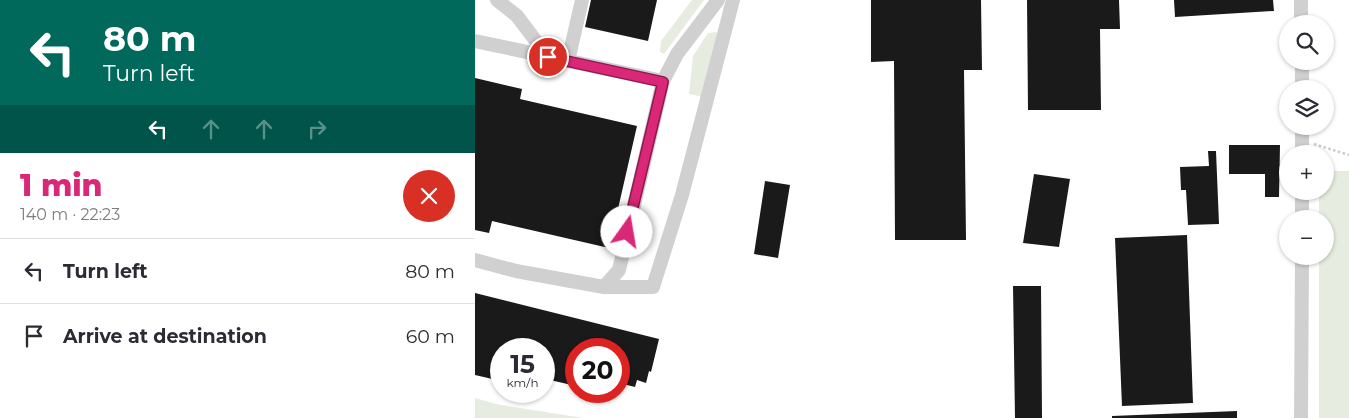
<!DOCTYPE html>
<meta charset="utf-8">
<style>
body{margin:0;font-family:Montserrat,sans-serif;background:#f2f2f3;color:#2b2b33;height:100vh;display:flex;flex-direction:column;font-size:19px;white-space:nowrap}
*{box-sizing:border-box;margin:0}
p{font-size:16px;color:#7c7c81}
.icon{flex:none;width:28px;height:28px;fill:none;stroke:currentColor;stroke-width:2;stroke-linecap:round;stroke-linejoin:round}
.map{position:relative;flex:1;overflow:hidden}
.sheet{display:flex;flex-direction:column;background:#fff;width:475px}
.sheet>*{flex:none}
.banner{background:#00695c;color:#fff;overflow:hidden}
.tools{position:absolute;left:804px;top:15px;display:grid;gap:10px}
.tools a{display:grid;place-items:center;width:55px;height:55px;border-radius:50%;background:#fff;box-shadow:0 1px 4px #0004;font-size:25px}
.speed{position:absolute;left:15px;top:338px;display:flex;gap:10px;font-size:25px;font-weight:700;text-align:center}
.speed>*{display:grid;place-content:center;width:65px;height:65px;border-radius:50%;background:#fff;box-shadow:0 1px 4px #0004;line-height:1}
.speed small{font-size:12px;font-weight:400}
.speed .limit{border:8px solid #d22;background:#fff;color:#111}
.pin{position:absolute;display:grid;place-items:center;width:42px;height:42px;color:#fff;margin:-21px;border:2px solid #fff;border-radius:50%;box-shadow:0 1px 5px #0007}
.me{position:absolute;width:55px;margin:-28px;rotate:13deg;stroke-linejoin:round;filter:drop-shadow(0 0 4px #0008)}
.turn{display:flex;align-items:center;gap:18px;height:105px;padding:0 20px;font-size:22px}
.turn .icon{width:65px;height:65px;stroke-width:2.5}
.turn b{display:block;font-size:35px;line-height:42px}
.lanes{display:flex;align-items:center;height:48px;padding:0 20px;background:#0003;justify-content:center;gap:25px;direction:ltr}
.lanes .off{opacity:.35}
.round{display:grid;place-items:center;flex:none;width:52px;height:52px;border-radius:26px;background:#f2f2f3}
.summary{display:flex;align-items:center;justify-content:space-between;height:85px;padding:0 20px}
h1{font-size:30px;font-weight:800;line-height:38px;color:#db2777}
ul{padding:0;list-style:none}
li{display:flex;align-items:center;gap:15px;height:65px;padding:0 20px;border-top:1px solid #e1e1e2}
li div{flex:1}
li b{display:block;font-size:19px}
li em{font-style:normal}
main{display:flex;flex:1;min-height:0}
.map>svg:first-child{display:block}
.green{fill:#e6ecdf}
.building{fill:#1a1a1a}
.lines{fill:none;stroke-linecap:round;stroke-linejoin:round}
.path{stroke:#cdcdcd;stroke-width:2.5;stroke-dasharray:2.5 2.5;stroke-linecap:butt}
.minor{stroke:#d0d0d0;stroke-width:14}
.route-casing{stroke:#8e194d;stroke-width:12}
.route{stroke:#db2777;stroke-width:9}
</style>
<main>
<section class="sheet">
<div class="banner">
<div class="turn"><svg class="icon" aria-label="left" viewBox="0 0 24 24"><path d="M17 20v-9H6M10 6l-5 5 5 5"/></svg><div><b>80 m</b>Turn left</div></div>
<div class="lanes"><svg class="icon" aria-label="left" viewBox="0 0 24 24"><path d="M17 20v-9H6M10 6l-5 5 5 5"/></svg><svg class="icon off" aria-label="ahead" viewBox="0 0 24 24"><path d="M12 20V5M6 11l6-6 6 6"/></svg><svg class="icon off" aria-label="ahead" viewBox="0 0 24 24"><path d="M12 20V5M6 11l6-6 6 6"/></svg><svg class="icon off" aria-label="right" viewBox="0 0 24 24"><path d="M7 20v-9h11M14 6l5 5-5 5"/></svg></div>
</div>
<div class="summary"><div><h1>1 min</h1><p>140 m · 22:23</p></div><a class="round" style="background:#d93025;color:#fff"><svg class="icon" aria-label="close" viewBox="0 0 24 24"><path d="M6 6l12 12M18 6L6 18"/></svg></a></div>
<ul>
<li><svg class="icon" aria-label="left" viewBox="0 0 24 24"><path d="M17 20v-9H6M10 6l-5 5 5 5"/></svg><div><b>Turn left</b></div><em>80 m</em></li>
<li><svg class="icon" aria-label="arrive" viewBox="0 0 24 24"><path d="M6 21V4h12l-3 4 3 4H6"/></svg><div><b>Arrive at destination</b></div><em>60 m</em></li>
</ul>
</section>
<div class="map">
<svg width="874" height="418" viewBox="0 0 874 418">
<rect width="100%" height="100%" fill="#fff"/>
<path class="green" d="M217,0H229L189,54L185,52L186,41Z
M241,32L244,37L229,97L214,94L218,56L233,33Z
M850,171H874V418H844V256H850V219H844V191H850Z
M0,398L21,404L108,418H0Z"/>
<path class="building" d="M116,0H182L173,41L110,27Z
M396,0H506L507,70H489L491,240H420L419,61L396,62Z
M552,0H644L645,29H625L626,110H553Z
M699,0H798L799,11L700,17Z
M0,78L47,89L45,99L162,126L134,248L17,221L14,233L0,230Z
M754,145H805L804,197H790V174H754Z
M733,151H741L744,224L713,225L711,190H706L705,167L734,166Z
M559,174L595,179L584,247L548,243Z
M290,181L315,185L303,258L279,254Z
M712,235L718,403L647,406L640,238Z
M538,286H566L567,418H540Z
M0,293L184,339L176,372L174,371L171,383L162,380L160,387L148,384L146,391H144V349H101V386L75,380L73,386L69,385V349H26V381L0,375Z
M762,411V418H637V416Z"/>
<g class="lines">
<path class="path" d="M839,144L874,155"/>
<path class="minor" d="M22,0L42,16L73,57
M826,0V24
M0,41L188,81
M93,61L107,0
M827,61V89
M827,126V154
M827,219V191
M0,260L41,271L129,287L144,270L188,81L202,54L243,0
M129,287H178L207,195L258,0
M826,418L827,256"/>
</g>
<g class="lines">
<g class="route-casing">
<path id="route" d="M73,57L188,82L152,232"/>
</g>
<use href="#route" class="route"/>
</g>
</svg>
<div class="tools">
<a><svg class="icon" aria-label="search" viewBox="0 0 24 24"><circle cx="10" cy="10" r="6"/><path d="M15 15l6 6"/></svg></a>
<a><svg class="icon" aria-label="layers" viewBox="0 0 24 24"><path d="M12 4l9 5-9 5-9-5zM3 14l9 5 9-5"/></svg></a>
<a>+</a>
<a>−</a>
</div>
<div class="speed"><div>15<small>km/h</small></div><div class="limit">20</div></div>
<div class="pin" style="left:73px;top:57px;background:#d93025"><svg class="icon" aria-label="arrive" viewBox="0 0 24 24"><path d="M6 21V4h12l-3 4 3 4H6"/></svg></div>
<svg class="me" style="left:152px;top:232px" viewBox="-20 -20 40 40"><circle r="19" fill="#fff"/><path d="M0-13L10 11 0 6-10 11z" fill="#db2777"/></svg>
</div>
</main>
